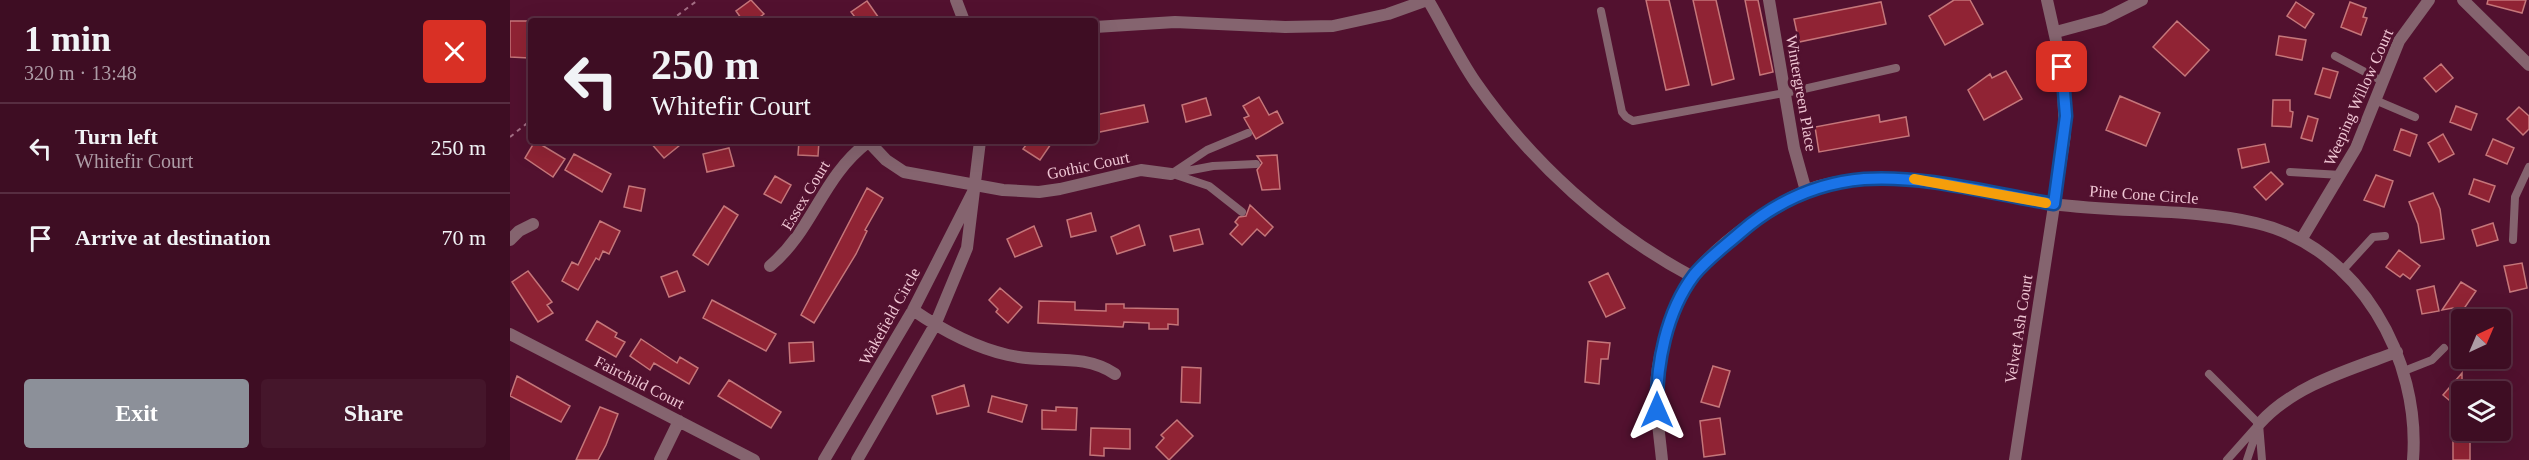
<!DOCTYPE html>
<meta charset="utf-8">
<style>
body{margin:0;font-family:Georgia,serif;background:#45162b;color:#f1f3f6;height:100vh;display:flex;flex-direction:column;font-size:22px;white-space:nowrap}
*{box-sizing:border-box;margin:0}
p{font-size:20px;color:#ad9ca6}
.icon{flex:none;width:33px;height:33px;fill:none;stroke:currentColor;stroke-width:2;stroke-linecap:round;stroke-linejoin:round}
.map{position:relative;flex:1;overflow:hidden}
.panel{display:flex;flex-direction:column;background:#3e0d23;width:510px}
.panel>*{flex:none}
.hud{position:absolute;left:18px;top:18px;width:570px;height:126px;border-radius:6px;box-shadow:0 6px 24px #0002,0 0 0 2px #572d41;background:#3e0d23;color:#f1f3f6;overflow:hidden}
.needle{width:39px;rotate:44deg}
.buttons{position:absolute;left:1941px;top:309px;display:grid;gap:12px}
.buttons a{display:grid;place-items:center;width:60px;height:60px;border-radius:6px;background:#3e0d23;box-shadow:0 6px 24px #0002,0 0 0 2px #572d41;font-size:30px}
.pin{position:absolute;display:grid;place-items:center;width:51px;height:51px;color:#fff;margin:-26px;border-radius:12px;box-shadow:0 3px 9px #0006}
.me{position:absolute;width:66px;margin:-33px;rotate:0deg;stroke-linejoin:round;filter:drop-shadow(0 0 4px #0008)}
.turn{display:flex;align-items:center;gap:21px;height:126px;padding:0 24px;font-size:27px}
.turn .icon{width:78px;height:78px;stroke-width:2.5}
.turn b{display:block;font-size:42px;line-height:51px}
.round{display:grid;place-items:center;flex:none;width:63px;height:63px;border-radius:6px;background:#45162b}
.headline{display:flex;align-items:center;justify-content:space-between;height:102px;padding:0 24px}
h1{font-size:36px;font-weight:700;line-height:45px}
.button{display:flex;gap:12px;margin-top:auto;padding:12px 24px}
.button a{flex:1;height:69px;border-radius:6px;background:#8c9099;color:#fff;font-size:24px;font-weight:700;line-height:69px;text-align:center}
.button a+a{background:#45162b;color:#f1f3f6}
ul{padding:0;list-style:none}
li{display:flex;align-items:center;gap:18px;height:90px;padding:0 24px;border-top:2px solid #572d41}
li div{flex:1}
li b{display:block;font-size:22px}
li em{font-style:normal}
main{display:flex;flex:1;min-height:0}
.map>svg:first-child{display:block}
.building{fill:#902334;stroke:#c5767a;stroke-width:1.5}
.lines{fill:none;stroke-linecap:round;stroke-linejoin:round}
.path{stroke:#a46f85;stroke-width:2;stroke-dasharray:4.5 4.5;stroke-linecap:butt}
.lane{stroke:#85646f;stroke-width:8}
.street{stroke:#85646f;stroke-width:12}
.route-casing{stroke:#114b97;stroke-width:15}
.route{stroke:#1a73e8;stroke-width:10}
.slow{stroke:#f59e0b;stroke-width:10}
.labels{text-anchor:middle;stroke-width:6;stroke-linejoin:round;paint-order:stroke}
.street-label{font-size:16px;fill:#efc5d3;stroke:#52112f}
</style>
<main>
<section class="panel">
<div class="headline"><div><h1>1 min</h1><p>320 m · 13:48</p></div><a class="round" style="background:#d93025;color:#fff"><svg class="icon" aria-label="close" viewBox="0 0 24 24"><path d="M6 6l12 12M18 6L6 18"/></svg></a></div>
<ul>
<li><svg class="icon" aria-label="left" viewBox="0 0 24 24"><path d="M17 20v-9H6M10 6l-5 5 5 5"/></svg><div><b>Turn left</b><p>Whitefir Court</p></div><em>250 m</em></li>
<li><svg class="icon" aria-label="arrive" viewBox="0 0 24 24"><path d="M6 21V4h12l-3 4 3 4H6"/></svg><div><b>Arrive at destination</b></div><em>70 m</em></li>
</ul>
<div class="button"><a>Exit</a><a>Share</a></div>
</section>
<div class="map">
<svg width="2019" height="460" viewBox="0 0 2019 460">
<rect width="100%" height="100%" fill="#52112f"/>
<path class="building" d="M241,0L254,14L244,21H233L226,11Z
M1136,0H1159L1179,85L1156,90Z
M1183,0H1206L1224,79L1202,85Z
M1235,0H1248L1263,72L1250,75Z
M1444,0H1460L1473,24L1435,45L1419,16Z
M1978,0H2016L2012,13L1977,4Z
M357,1L371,21H348L341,12Z
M1371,2L1376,24L1289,42L1284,19Z
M1786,2L1804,14L1795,28L1777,16Z
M1840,2L1856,8L1853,17L1857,18L1851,35L1831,27Z
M0,21H19V58L0,57Z
M1667,21L1699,50L1675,76L1643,47Z
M1769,36L1796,40L1792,60L1766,55Z
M1931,64L1943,78L1926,92L1914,78Z
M1813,68L1828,72L1820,98L1805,94Z
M1496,71L1512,99L1474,120L1458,90L1480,74L1482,78Z
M1610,96L1650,113L1636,146L1596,130Z
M749,97L759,115L767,111L773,123L746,139L734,118L739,116L733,106Z
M696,98L701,115L676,122L672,105Z
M1763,100H1780V111L1783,112L1781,127L1762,126Z
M634,105L638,122L585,133V115Z
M1946,106L1967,114L1961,130L1940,122Z
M2009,107L2019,116V129L2013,135L1997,119Z
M1369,115L1370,122L1396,117L1399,136L1309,152L1305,127Z
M1798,116L1808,119L1802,141L1791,138Z
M1891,129L1907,135L1900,156L1884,150Z
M1933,134L1944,154L1929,162L1918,143Z
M1983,139L2004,148L1997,164L1976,155Z
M25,141L55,159L43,177L15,158Z
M139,141H175L154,158Z
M289,141H309L308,156L288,155Z
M519,141H543L530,160L513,149Z
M1755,144L1759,162L1732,168L1728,149Z
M219,148L224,166L197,172L193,154Z
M64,154L101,174L92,192L55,170Z
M767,155L770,189L752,190L747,170L752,163L747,156Z
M1761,172L1773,184L1756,200L1744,187Z
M1866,175L1883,181L1874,207L1854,200Z
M265,176L281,185L271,203L254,194Z
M1964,179L1985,186L1979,202L1959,194Z
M119,186L135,189L131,211L114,207Z
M357,188L373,198L355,230L357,231L346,254L304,323L291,315Z
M1923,193L1930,209L1934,239L1911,243L1908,224L1899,202Z
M740,205L763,227L755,236L747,229L732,245L720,234L728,225L725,222L729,217L736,216Z
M214,206L228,215L198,265L183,255Z
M581,213L586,231L561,237L557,220Z
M90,221L110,231L99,254L93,251L89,260L86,258L68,290L52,281L62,262L68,265Z
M1983,223L1988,240L1967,246L1962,230Z
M629,225L635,245L607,254L601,237Z
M524,226L532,246L505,257L497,239Z
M689,229L693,244L664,251L660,236Z
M1889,250L1910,266L1900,279L1893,274L1890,277L1876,267Z
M2012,263L2017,288L2000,292L1994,266Z
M18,271L42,302L37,305L43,313L28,322L2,282Z
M167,271L175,291L159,297L151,277Z
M1098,273L1115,308L1096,317L1079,282Z
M1951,282L1966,291L1951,313L1943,308L1932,310Z
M1924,286L1929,311L1912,314L1907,290Z
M490,288L512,307L498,323L486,312L488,309L479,300Z
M202,300L266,334L256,351L193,318Z
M529,301L565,302V310L596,311V304H614V308L668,309V325L658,324V329H639V323L614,322L613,327L528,323Z
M87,321L107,333L105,337L115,342L106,357L76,340Z
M131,339L167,363L170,357L188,368L179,384L144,363L140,370L120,356Z
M1078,341L1100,343L1098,359H1091L1089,384L1075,382Z
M303,342L304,361L280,363L279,343Z
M1203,366L1220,371L1209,407L1191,402Z
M672,367L691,368L690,403L671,402Z
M1952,373V383L1962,392H1952V411L1933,395Z
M7,376L60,406L51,422L0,396Z
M219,380L271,412L261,428L208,396Z
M454,385L459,406L427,414L422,396Z
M482,396L517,405L512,422L478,412Z
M90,407L108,414L96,445L88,460H66Z
M546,407L567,408L566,430L532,429V410L546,411Z
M1210,418L1215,454L1194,457L1190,421Z
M667,420L683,436L659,460L646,447L654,438L651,435Z
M581,428L620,429V449L594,448V456L580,455Z
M1943,430H1960V460H1943Z"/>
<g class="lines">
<path class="path" d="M160,21L188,0
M0,137L21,120"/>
<path class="lane" d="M1091,11L1112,112L1116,117L1123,121L1285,91L1386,68
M1825,56L1872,81
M1865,100L1905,117
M1780,172L1831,175
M666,173L703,166L746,164
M661,174L697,150L738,133
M663,174L699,186L732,212
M2003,240L2005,197L2019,167
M1831,272L1863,237L1875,236
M1894,371L1922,360L1934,348
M1699,374L1749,424L1752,460
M1717,460L1749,424
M1737,460L1747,430"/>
<path class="street" d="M446,0L454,21
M918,0C934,27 948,57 966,83C1021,162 1098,232 1183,277
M1259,0L1284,148L1296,191
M1953,0L2019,65
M585,27L665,22L775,27L823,26L878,14L917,0
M1546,32L1594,19L1632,0
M358,141L376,160L394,172L493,190L529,192L550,189L631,170L661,174
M0,240L9,231L23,224
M1791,240L1846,148L1889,41L1919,0
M260,266C304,229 311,178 358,142
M403,310C432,330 463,347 498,355C535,364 572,352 605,374
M0,334L244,460
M1749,424C1784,385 1839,370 1887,352
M150,460L169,421
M314,460L403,310L463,192
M347,460L425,325L457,248L470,141
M1152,460C1149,429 1143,397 1148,367C1153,336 1165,305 1181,279C1202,247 1271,197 1309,186C1336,179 1368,177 1396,179C1445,181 1494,197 1543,204C1610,213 1679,208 1746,223C1849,247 1911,359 1903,460
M1505,460L1555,134L1552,67L1537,0"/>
</g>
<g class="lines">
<g class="route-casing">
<path id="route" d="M1147,410C1146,365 1156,312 1184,275C1197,259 1215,246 1231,232C1267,201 1306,183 1354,179C1418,175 1482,194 1544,204L1556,116L1552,67"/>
</g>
<use href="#route" class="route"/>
<path class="slow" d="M1404,179L1536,203"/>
</g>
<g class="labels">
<g class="street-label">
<text transform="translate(1292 93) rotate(80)" y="6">Wintergreen Place</text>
<text transform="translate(1848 97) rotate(-66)" y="6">Weeping Willow Court</text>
<text transform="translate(578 165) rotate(-12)" y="6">Gothic Court</text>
<text transform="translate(1634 194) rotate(4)" y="6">Pine Cone Circle</text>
<text transform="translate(295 195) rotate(-59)" y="6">Essex Court</text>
<text transform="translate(379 316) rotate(-61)" y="6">Wakefield Circle</text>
<text transform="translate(1508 329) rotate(-81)" y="6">Velvet Ash Court</text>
<text transform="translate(130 382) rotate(27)" y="6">Fairchild Court</text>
</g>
</g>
</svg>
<div class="buttons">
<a><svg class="needle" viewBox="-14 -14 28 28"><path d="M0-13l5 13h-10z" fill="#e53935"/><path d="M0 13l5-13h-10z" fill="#ad9ca6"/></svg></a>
<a><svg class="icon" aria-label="layers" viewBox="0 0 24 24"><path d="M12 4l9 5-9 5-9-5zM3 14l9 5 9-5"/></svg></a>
</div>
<div class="pin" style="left:1552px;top:67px;background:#d93025"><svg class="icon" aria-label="arrive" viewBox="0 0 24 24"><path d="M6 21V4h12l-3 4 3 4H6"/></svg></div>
<svg class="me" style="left:1147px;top:410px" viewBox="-20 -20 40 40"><path d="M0-17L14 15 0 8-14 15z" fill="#1a73e8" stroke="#fff" stroke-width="4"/></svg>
<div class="hud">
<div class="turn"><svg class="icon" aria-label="left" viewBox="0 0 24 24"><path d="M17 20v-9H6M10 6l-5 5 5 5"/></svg><div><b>250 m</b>Whitefir Court</div></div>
</div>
</div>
</main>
